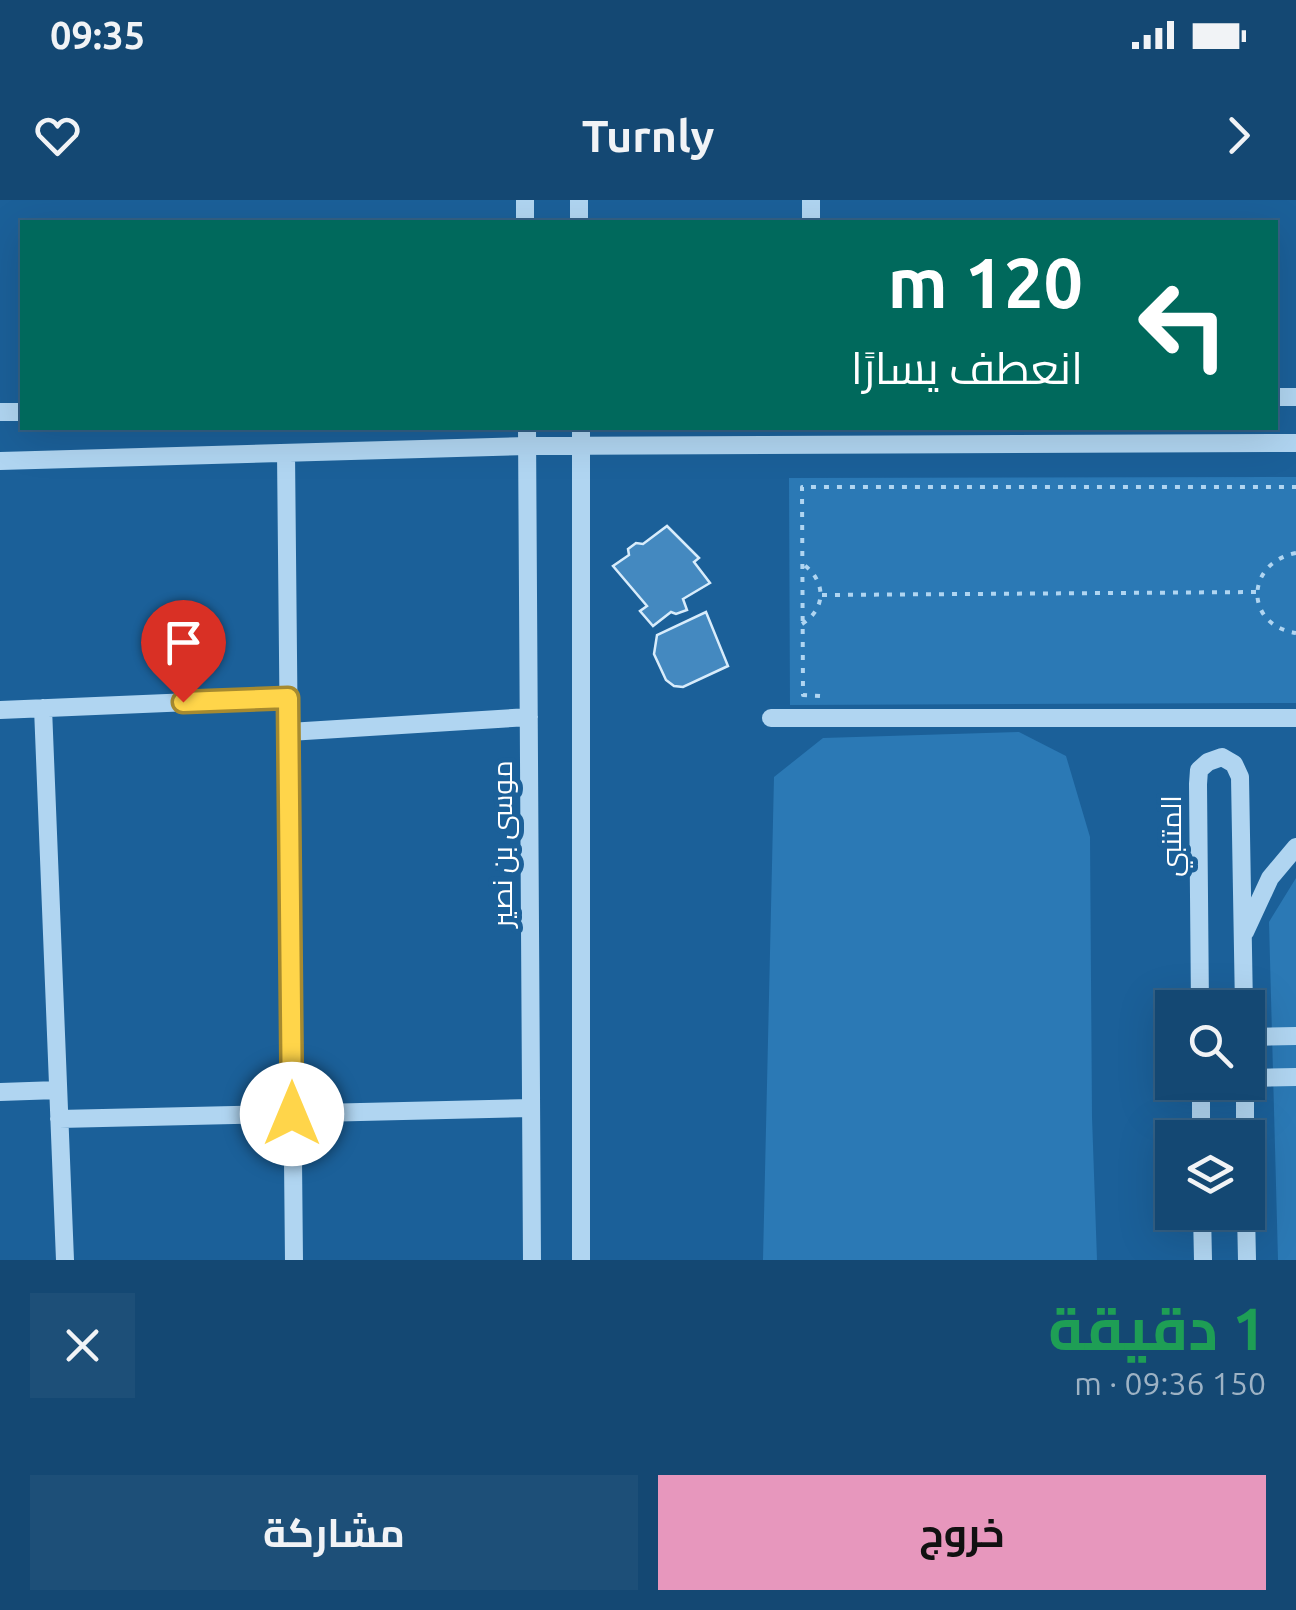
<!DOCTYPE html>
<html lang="ar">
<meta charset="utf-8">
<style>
body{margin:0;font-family:Ubuntu,Cairo,sans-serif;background:#1d4f78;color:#f1f3f6;direction:rtl;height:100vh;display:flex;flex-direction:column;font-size:38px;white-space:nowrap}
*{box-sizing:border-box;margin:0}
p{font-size:32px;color:#9db2c4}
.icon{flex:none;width:55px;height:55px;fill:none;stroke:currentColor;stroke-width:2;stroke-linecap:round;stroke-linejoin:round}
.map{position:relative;height:1060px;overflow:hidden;direction:ltr}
.details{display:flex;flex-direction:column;background:#144873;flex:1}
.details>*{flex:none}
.top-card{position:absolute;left:20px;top:20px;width:1258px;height:210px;border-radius:0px;box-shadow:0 10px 40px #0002,0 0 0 2px #336085;direction:rtl;background:#00695c;color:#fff;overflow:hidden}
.buttons{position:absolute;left:1155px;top:790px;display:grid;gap:20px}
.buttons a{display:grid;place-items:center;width:110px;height:110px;border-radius:0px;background:#144873;box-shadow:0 10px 40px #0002,0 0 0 2px #336085;font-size:50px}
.pin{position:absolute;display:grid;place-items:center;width:85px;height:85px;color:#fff;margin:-102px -42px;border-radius:50% 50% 50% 0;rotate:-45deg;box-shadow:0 0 10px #0007}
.pin .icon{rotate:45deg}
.me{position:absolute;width:110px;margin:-55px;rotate:0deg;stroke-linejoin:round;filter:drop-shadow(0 0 8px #0008)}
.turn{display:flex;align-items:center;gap:35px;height:210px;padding:0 30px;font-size:45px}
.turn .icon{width:130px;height:130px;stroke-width:2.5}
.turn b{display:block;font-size:70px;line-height:85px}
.round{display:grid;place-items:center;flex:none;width:105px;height:105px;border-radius:0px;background:#1d4f78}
.head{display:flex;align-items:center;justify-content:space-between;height:170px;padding:0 30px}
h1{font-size:60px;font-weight:700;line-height:75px;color:#1e9e55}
.action{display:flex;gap:20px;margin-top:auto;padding:20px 30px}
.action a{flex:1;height:115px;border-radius:0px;background:#e797bd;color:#111;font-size:40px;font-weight:700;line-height:115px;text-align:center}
.action a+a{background:#1d4f78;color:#f1f3f6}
.status{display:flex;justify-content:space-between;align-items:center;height:70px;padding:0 50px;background:#144873;direction:ltr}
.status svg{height:28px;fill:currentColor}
header{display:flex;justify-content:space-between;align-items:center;height:130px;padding:0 30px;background:#144873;font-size:45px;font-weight:700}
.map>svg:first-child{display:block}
.green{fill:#2b79b5}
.building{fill:#4489c0;stroke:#d8ecfb;stroke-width:2.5}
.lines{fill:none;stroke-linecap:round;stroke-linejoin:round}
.path{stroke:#b0d5f1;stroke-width:4;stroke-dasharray:5 8;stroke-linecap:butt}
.minor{stroke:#b0d5f1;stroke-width:18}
.route-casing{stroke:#a68a30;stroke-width:25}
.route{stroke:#ffd54a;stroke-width:18}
.labels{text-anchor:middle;stroke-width:10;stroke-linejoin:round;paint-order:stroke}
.street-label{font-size:28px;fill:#fff;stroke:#1b6099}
</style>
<div class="status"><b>09:35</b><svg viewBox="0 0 49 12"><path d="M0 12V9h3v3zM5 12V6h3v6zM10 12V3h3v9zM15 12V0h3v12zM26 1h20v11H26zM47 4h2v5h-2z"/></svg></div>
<header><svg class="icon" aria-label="forward" viewBox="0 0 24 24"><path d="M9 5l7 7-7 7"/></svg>Turnly<svg class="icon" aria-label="heart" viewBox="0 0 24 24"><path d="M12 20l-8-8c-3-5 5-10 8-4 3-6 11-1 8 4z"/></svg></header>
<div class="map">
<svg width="1296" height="1060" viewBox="0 0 1296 1060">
<rect width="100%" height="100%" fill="#1b6099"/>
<path class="green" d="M1296,277V503L790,505L789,278Z
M1019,532L1066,556L1090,637L1092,917L1097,1060H763L774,577L823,538Z
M1296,678V1060H1278L1269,722Z"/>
<path class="building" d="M667,326L699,358L694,362L710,383L683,399L687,410L676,414L671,412L653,426L640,411L647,406L613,366L629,355L628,349L636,343L643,344Z
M706,412L728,466L683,487L674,486L666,480L654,454L657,435Z"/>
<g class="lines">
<path class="path" d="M1296,353C1245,363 1244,425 1296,433
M822,395L1257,392
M802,424C827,408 826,381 803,364
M820,496L803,495L802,287H1296"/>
<path class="minor" d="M525,0V22
M579,0V22
M811,0V22
M1275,197H1296
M0,212H22
M527,228L532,1060
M286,253L294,1060
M0,261L527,246L1296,243
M43,508L65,1060
M0,510L288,498
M771,518H1296
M289,532L529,517
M1245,732L1270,678L1296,647
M1200,808L1198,584L1199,570L1208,562L1222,557L1234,564L1240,577L1244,808
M1248,837L1296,836
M1248,878L1296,877
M1201,882V938
M1245,882V938
M0,892L58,890
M59,919L531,908
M1202,1012L1203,1060
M1246,1012L1247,1060
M581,1060V228"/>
</g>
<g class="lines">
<g class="route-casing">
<path id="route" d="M183,502L288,498L292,914"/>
</g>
<use href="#route" class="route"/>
</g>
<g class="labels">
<g class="street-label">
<text transform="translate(1171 636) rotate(-90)" y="10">المتنبي</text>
<text transform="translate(502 644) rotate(-90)" y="10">موسى بن نصير</text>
</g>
</g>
</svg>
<div class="buttons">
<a><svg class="icon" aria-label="search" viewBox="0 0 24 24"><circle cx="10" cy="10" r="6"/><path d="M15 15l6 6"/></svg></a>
<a><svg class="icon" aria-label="layers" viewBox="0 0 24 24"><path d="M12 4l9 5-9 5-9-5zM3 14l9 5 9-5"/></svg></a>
</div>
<div class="pin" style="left:183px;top:502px;background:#d93025"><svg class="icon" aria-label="arrive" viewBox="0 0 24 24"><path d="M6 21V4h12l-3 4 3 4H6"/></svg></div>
<svg class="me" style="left:292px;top:914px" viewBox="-20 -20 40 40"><circle r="19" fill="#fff"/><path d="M0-13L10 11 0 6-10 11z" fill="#ffd54a"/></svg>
<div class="top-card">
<div class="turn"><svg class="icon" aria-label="left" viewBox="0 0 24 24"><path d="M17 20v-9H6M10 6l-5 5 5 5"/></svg><div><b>120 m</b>انعطف يسارًا</div></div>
</div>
</div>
<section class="details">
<div class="head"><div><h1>1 دقيقة</h1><p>150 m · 09:36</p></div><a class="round"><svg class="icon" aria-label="close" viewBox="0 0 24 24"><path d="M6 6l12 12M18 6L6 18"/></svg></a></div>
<div class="action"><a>خروج</a><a>مشاركة</a></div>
</section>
